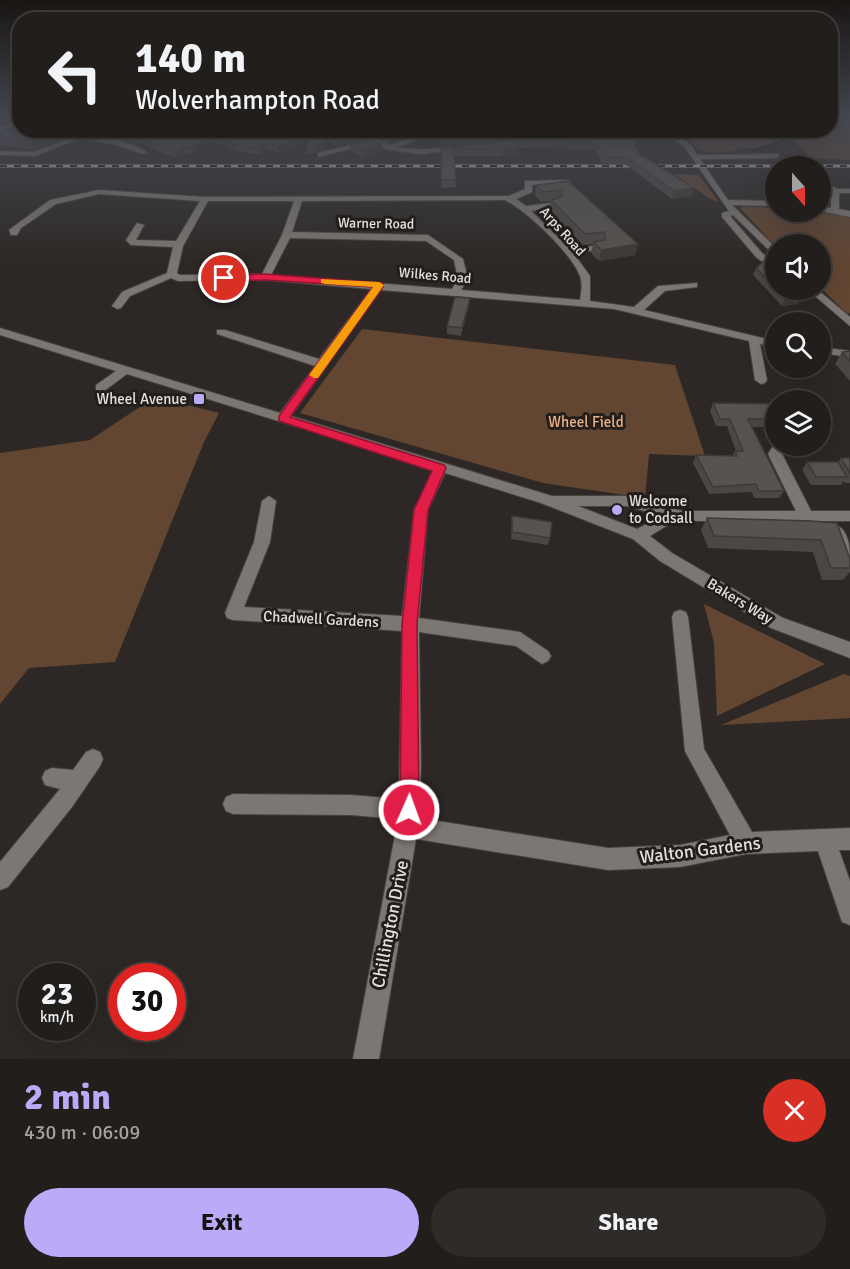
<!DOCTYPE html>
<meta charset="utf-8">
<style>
body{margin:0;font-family:Signika,sans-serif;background:#2e2b29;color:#f1f3f6;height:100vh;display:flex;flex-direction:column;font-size:22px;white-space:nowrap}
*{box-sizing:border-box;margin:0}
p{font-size:20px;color:#a2a2a3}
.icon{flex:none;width:33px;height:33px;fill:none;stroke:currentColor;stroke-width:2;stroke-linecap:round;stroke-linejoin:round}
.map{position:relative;height:1059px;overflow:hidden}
.sheet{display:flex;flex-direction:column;background:#221e1c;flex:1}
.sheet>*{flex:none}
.guide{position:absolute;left:12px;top:12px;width:826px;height:126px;border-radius:24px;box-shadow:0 6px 24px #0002,0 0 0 2px #3f3c3b;background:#221e1c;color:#f1f3f6;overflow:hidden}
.needle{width:39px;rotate:159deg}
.buttons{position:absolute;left:765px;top:156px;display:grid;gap:12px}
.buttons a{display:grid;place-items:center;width:66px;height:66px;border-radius:50%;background:#221e1c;box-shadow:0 6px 24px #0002,0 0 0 2px #3f3c3b;font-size:30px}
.speed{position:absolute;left:18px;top:963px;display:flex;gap:12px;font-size:30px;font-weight:700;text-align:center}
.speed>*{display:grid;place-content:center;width:78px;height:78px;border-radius:50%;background:#221e1c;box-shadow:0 6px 24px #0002,0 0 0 2px #3f3c3b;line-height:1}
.speed small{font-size:15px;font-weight:400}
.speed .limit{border:9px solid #d22;background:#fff;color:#111}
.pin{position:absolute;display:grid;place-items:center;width:51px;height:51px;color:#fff;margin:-26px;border:3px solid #fff;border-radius:50%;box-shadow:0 2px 6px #0007}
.me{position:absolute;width:66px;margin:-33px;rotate:2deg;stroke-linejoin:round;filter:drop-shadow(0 0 4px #0008)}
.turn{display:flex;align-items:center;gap:21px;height:126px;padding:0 24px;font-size:27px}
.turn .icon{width:78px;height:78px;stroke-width:2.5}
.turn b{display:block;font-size:42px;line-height:51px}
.round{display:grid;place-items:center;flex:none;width:63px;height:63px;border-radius:32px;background:#2e2b29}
.head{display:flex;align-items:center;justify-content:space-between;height:102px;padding:0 24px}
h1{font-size:36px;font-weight:700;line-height:45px;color:#baaaf7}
.action{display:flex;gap:12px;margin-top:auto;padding:12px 24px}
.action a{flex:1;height:69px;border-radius:36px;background:#baaaf7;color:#111;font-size:24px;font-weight:700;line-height:69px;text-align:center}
.action a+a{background:#2e2b29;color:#f1f3f6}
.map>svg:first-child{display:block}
.green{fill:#624632}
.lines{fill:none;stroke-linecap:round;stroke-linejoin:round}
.stream{stroke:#180f2e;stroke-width:2}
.minor-casing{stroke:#464340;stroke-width:2}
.minor{fill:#7d7773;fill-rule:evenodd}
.rail-casing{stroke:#c9c6c3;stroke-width:3}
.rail{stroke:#231e1b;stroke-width:2;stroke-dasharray:7;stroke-linecap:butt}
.wall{fill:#4c4744}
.shaded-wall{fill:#3e3a37}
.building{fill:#58534f;stroke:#3e3a37;stroke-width:1.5}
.route{fill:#e11d48;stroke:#92132f;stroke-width:1.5}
.slow{fill:#f59e0b}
.poi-dot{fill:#baaaf7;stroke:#231e1b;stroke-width:2}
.labels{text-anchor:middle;stroke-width:6;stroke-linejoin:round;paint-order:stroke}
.far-street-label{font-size:14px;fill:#e3e0de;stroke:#231e1b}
.poi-label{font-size:15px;fill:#e3e0de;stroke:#231e1b;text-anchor:end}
.park-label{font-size:15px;fill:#edb187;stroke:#231e1b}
.street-label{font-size:15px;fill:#e3e0de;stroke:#231e1b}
.near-street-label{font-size:18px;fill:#e3e0de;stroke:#231e1b}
</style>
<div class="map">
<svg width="850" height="1059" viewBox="0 0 850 1059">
<rect width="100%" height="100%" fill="#2d2825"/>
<path class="green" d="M831,116H850V160L812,158L791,139L754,148H738L734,151C717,153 689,156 688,130H831Z
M674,174L699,175L719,202L709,198Z
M744,206L775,208L776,212L821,211L850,216V313L847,314L821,288L820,244L775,246L740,208Z
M362,329L675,365L705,456L649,454L645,498L543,483L300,413Z
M155,397L219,413L204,442L115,662L29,668L0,704V453L90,440Z
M704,604L825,664L717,716L714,643Z
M844,674L850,676V718L721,725Z"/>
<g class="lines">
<path class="stream" d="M831,124L850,118
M754,151L813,130"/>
<g class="minor-casing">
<path id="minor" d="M20,120V124L0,131V127Z
M45,130C73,130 124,137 147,152L143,154L116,145L81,138L35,156L0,155V151L34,152L73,137Z
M347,130H356L390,145L432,132L437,133L397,147C429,153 462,145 494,142L498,144L421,154L389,150L371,144L318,157V153L365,141Z
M675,134L691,145L697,155L780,154L777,158L700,159L728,200L776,201V206L732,205L776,248V257L733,215L730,216L762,253L776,264V272L756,257L722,217V213L729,211L685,148L673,138L617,141L613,139Z
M567,180L571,182L570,184L532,185V192L516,199L526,206L559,202V206L531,211L570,249L601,245V249L574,254L590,276V301L634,307L658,286L697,283V287L665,291L644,310L776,341V347L760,344L767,380L765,383L761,384L755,380L749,341L614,309L381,290L291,416L552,496H627L682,511H796L768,454L775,443L776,446H786L782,454L811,511H850V521H683L668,525L650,536L672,553L783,618L850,642V658L771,628L660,561L633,539L541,503L445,473L428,510L419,618L520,632L548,651L551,656L548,661L542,664L516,646L419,632L421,764L419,818L608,848L680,845L730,835L685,751L672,617L674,612L680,610L686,612L688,617L704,749L752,832L850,828V850H839L850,881V925L842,922L818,851L746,854L680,867L608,870L416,839L379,1059H353L398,819L351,815L233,814L226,811L223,804L226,797L233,794L351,795L399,799L402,631L233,620L227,618L225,613L254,542L262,501L269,496L276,501L270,542L244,607L402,616L414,510L433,469L127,374L104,391H96V385L116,371L0,335V328L280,413L315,366L217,334V330H225L319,359L371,289L265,280L178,281L171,278L130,296L121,308L117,309L112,306L122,292L167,273L173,247L131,245L126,240L137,223L144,225L136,240L176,241L200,201L99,194L56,204L21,228L17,235H11L9,230L50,200L99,190L205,197L509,196L525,189V181ZM505,200C527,211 572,254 580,276C583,284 581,293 580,300L461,290L468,279L463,259L428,235L292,232L302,201ZM208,201H294L282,235L262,274L180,275L177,273L183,246ZM290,238L426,241L454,260L458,279L452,289L271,275ZM578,506H627L662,516L637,529Z
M820,180L837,189H850V193H839V209L850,211V217L820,211V206L831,208V192L820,186Z
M808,290H818L850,317V326Z
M820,347L850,351V357L820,353Z
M834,524C849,529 850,547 850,560L845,558L826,530Z
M93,749L100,752L103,759L100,766L72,807L8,887L0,890V862L60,789L45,785L42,778L45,771L52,768L73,770L86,752Z"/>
</g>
<use href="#minor" class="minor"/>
<g class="rail-casing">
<path id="rail" d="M0,166H850"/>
</g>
<use href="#rail" class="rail"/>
</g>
<path class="wall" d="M20,130H63L66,137L34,150L0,145V132Z
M114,130H237L258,140L262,138L246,130H353L360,134V140L338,146L328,141L324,149L316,153H306V147L308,143L278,153L266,148L260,154L240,152L211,141L191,154L185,153L175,158L114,132Z
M362,130H398L403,139L388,144Z
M490,130H639L638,133L531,137L443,146L491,132Z
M637,134L634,146L639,154L694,188L692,196L672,199L626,165L602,163L595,149L567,150L566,147L518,148L517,154L501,156H454L456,187L441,188L442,149L531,138Z
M350,145L383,151L363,157L351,151Z
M568,181L638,244L635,255L599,261L591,253L593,244L583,245L549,210L550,201L541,202L535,195L536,185Z
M756,268L802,297L798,304L782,306L753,275Z
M470,298L469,306L461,336L447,334V326Z
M850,351V381L835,364L842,352Z
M713,403L776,404V427H752L784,491L779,498H754L752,492L709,494L693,463L696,455H733L735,451H736L727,426H716L710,411Z
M841,458H850V483H845L844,481L841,485H811L802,470L807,462H838Z
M512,516L550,538L548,545L511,539Z
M707,518L811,521L850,559V572L843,580H822L813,552L708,548L701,530Z"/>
<path class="shaded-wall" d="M56,130H63L66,137L34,150L30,140Z
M531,131V137L443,146V140Z
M403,133V139L388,144V138Z
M360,134V140L338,146V140Z
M210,135L211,141L191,154L190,148Z
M311,135L312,141L278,153L277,147Z
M327,135L328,141L324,149L316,153L315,147Z
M265,142L266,148L260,154L259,148Z
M382,144L383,151L363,157V150Z
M183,147L185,153L175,158L174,152Z
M518,147L517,154L501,156V148Z
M694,188L692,196L672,199L674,191Z
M638,244L635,255L599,261L601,250Z
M802,297L798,304L782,306L785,300Z
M470,298L469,306L461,336L462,328Z"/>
<path class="building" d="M20,126V130H56L30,140L0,137V132Z
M122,130H237L258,140L268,135L258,130H353L360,134L338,140L327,135L323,143L315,147H306L311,135L277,147L265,142L259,148L239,146L210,135L190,148L183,147L174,152Z
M373,130H398L403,133L388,138Z
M496,130H551L531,131L443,140V136Z
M637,134L634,146L639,154L694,188L674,191L628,158L604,156L596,142H568L567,140L517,141L518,147L501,148L453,149L456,180H441L442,149L531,138Z
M370,140L382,144L363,150L350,145Z
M568,181L638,244L601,250L594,242L605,240V232L585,234L551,200L562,197V190L542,192L536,185Z
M765,260L776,271V289L756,268Z
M776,290H794L802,297L785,300Z
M455,297L470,298L462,328L447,326Z
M850,351V361L842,352Z
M713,403L776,404V419H748L784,491H759L756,484L713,487L696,455L737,456L735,451H743L730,419H720Z
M841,458H850V473Z
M807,462H838L847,477H816Z
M512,516L552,522L550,538L512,532Z
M707,518L811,521L837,523L850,559V568H831L821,540L714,536Z"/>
<linearGradient id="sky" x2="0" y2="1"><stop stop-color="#191614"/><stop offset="0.44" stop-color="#464851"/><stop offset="1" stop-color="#464851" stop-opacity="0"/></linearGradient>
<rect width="850" height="265" fill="url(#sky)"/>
<path class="route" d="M265,274L383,283V287L290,417L444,465L446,468L428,510L417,624L419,810L416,816L409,819L403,816L400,810L402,624L414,510L432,471L279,421V416L373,287L265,280L224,281L220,278L224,275Z"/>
<path class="slow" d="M321,279L379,282L384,285L318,378H314L309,375L373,287L325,284L321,283Z"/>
<g class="poi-dot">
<rect x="193" y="393" width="12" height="12" rx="3"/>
<circle cx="617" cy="510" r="6"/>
</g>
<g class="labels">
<g class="far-street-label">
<text transform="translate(376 223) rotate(1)" y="5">Warner Road</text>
<text transform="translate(563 231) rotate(48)" y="5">Arps Road</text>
<text transform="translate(435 275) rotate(5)" y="5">Wilkes Road</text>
</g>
<g class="poi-label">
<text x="187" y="404">Wheel Avenue</text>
<text x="629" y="506" text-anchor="start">Welcome<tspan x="629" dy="17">to Codsall</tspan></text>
</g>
<g class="park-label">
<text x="586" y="427">Wheel Field</text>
</g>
<g class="street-label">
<text transform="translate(740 601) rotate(31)" y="5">Bakers Way</text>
<text transform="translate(321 619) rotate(3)" y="5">Chadwell Gardens</text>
</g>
<g class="near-street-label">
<text transform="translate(700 850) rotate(-7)" y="6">Walton Gardens</text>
<text transform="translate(390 924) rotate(-79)" y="6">Chillington Drive</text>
</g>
</g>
</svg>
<div class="buttons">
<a><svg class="needle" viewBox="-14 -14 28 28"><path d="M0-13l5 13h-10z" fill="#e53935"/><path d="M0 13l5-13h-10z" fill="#a2a2a3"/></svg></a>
<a><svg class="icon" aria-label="sound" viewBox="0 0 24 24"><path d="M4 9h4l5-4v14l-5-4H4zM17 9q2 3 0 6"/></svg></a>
<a><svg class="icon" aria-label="search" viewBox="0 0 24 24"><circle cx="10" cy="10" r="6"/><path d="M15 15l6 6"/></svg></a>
<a><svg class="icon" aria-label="layers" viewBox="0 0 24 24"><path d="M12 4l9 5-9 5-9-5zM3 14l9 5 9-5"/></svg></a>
</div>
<div class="speed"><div>23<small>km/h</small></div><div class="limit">30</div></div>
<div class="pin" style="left:224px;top:278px;background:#d93025"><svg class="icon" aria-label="arrive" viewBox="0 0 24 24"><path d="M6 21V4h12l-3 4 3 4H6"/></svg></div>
<svg class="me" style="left:409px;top:810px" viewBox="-20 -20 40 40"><circle r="17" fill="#e11d48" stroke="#fff" stroke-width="3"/><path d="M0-11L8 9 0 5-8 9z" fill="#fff"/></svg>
<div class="guide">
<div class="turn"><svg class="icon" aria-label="left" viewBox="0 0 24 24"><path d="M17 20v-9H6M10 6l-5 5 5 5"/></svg><div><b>140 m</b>Wolverhampton Road</div></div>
</div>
</div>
<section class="sheet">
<div class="head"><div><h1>2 min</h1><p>430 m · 06:09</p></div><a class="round" style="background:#d93025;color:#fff"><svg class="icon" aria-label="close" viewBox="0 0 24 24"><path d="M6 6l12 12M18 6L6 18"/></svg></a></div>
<div class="action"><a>Exit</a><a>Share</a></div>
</section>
